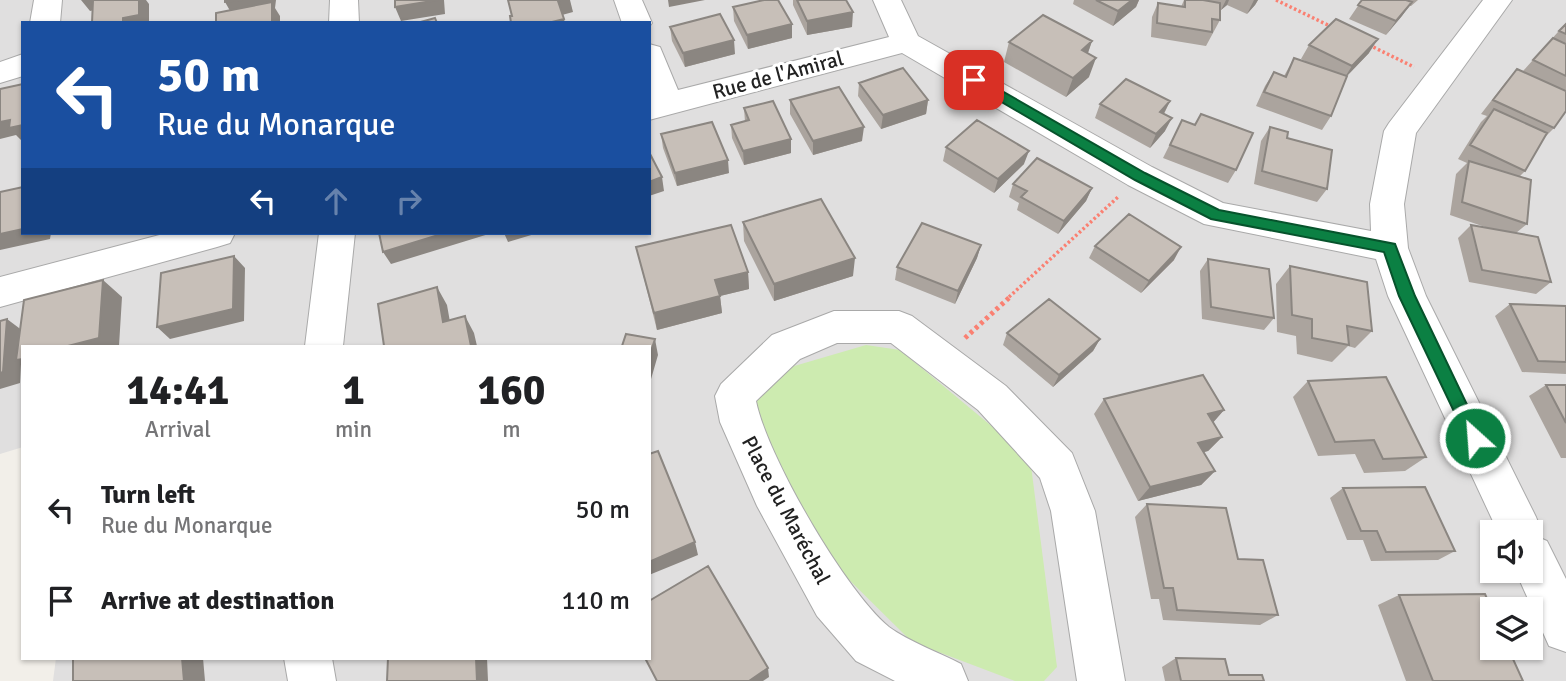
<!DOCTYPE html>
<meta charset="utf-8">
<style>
body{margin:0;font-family:Signika,sans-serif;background:#f2f2f2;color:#202124;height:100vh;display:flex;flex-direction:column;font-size:26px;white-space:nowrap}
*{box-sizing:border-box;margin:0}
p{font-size:23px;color:#757577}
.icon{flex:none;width:38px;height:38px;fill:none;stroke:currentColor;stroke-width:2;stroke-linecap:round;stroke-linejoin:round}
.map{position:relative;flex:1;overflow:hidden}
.panel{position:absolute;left:21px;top:345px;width:630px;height:315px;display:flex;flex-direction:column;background:#fff;border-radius:0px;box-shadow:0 2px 5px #0004}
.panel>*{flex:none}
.top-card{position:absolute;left:21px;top:21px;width:630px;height:214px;border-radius:0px;box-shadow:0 2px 5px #0004;background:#1a4fa0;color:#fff;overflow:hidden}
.tools{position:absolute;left:1480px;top:520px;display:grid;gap:14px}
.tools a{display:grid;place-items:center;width:63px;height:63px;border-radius:0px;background:#fff;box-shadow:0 2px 5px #0004;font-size:35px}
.pin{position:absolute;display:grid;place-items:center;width:60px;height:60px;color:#fff;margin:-30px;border-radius:14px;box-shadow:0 4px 10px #0006}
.me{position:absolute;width:77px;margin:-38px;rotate:334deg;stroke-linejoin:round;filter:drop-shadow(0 0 5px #0008)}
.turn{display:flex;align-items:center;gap:24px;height:147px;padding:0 21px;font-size:32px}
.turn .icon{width:91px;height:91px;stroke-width:2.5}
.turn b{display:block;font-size:49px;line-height:60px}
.lanes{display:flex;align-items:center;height:66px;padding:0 21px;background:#0003;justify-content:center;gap:35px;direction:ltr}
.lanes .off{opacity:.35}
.eta{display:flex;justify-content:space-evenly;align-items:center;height:119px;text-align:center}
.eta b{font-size:42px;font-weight:700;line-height:49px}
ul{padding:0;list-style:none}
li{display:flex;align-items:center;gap:21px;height:91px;padding:0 21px}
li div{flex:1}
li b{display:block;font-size:26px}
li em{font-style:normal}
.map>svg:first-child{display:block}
.residential{fill:#e0dfdf;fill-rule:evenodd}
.grass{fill:#cdebb0}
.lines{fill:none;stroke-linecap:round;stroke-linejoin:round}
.minor-casing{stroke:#a9a9a9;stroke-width:2}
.path-far1{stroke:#fa8072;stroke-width:3.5;stroke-dasharray:2.5 2.5;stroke-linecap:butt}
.path{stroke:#fa8072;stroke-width:5;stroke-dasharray:3.5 3.5;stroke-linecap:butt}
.minor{fill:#fff;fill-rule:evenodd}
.wall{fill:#aba49e}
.shaded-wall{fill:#8b8681}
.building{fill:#c7bfb8;stroke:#8b8681;stroke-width:2}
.route{fill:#0b8043;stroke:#07532c;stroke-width:2}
.labels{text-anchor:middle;stroke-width:6;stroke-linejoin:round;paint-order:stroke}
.street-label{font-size:21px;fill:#222;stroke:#fff}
</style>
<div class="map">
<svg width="1566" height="681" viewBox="0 0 1566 681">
<rect width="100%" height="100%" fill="#f2efe9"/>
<path class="residential" d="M0,0H1566V681H53L56,658H649V346H23V447L0,454ZM23,23H649V233H23ZM1493,532H1531V570H1493ZM1493,609H1531V648H1493Z"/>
<path class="grass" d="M866,345L900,350L1030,458L1057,667L1044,681H1015L912,642L825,556L760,422L754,394L767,374Z"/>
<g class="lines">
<g class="minor-casing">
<path id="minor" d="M34,0H62L60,23H30Z
M330,0H358L359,23H329Z
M614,0H642L652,23L649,27V23H622Z
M873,0H901L918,36L1152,167L1223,203L1371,231L1370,204L1384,131L1389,123L1483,0H1512L1416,133L1404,204L1408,248L1426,296L1536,517L1542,532L1540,538L1547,541L1566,579V652L1549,646L1515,570H1531V532H1498L1388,296L1376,259L1204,224L1128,185L902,53L649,120V44L660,47L678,90L889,37Z
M23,54V76L0,83V62Z
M167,233H235L230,243L217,247L0,307V277Z
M319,233H355L343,346H305Z
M834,311H899L912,316L1006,386L1072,453L1095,511L1125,681H1077L1051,511L1040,478L978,410L891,343H837L800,359L756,401C767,456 846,592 889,627C908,641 940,653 961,664L968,681H895L856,661L817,616L757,506L720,422L715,396L721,384L772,335Z
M284,658H332L336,681H288Z"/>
</g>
<path class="path-far1" d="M1276,0L1332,27
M1369,45L1414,67
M1009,297L1118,197"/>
<path class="path" d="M965,338L1011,296"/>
<use href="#minor" class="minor"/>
</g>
<path class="wall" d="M793,0H846L852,27L807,35L793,5Z
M1074,0H1139L1136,7L1113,26L1073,4Z
M1184,0H1258L1255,5L1247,14L1227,5L1221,10H1220V20L1206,46L1151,37L1152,17L1158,3L1181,7Z
M1362,0H1418L1411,6H1409L1386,35L1349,19Z
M733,7L792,24V38L748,49L734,21Z
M1566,23V111L1554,128L1544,138L1525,171L1519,177L1527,224L1516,233L1551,282L1536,294L1469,282L1458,238L1471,225L1488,228L1450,215L1456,174L1467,163L1458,159L1481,122L1487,116L1481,114L1505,83L1517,69L1523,71Z
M670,27L735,54L685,67L672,41Z
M1092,41L1088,53L1089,77L1066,97L1004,62L1009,42Z
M1309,45L1369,53L1346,77L1331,116L1322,130L1256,106L1265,86L1274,72L1284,76L1294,58L1307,62L1301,59Z
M859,83L928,100L926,114L881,129L858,96Z
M790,100L862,141L813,155L790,114Z
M1170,101L1164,114L1165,131L1150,148L1095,118L1100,104Z
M744,108L791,153L744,165L732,138L731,125L745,122Z
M1182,120L1195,125L1236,170L1228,183L1163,158Z
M1270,127L1287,138L1327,189L1317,202L1254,184L1261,141Z
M661,134L729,173L677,186L663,148Z
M946,147L1024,164L994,193L943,161Z
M1013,184L1092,188L1086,201L1058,234L1017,210L1019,203L1009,197Z
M743,222L853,276L774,301L744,241Z
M981,245L977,258L955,304L895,280L897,267Z
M1095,246L1174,260L1141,293L1089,258Z
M636,247L748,272L749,289L720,296L722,313L657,330Z
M1208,259L1274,318L1264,330L1202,319L1200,271Z
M1290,266L1372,331L1355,348L1348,346L1332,362L1297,354L1296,336L1277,332L1276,284Z
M1510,304L1566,306V374L1522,372L1495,316Z
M1007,333L1100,339L1093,351L1053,387L1003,345Z
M1308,381L1426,457L1405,471L1364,473L1355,454L1318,456L1293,397Z
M1546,385H1566V458H1561L1529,396Z
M1104,399L1224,410L1213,422L1222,437L1208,451L1204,452L1215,471L1201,485L1138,501L1094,414Z
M1343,488L1455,551L1438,560L1371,561L1363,540H1347L1330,498Z
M1147,504L1278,615L1260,625L1163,620L1159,599H1151L1135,517Z
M1399,595L1523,681H1406L1378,605Z
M1176,658L1229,675L1264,681H1165L1162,667Z"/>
<path class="shaded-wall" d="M81,0H146L149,4V23H123V18L139,0L90,11Z
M242,0H276L275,8L280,16V23H272L233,16L225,2Z
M438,0H444L445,14L401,21L395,7Z
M562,0H570L573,12L562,15L558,1Z
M668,0H705L669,7Z
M1132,0H1139L1136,7L1113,26L1118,11Z
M1226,0H1229L1227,5L1221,10Z
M1254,0H1258L1255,5L1247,14Z
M1412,2L1402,16L1386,35L1396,21Z
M853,12L852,27L807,35V21Z
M564,19L565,23H548Z
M792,24V38L748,49L747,35Z
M1378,39L1369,53L1343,80L1352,66Z
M734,40L735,54L685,67L683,53Z
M1092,41L1085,61L1082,50Z
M1096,58L1089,77L1066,97L1073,78Z
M928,100L926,114L881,129L883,115Z
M1170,101L1163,115L1160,112Z
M1172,118L1165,131L1150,148L1156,134Z
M10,120L23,125V142L16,135L0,139V122Z
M864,127L862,141L813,155V141Z
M791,139V153L744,165L743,151Z
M1029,151L1024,164L994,193L998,179Z
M728,160L729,173L677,186L675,173Z
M662,177L664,191L649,196V182Z
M1092,188L1086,201L1058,234L1064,221Z
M23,229V233H51L50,239L0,250V234Z
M445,233H492L391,264L383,252Z
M504,233H538L508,242Z
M981,245L977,258L955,304L958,291Z
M1181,247L1174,260L1141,293L1149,281Z
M234,256L245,268L244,321L170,339L157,327Z
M855,258L853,276L774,301V284Z
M748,272L749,289L720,296L722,313L657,330L654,313L715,280Z
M103,280L122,297L119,346H68Z
M437,287L447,305L453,339L443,322Z
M465,316L474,333L477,346H471Z
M7,319L23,331V365L21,364L20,383L0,389V373Z
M655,339L658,355L649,386V357Z
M1100,339L1093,351L1053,387L1059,375Z
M1224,410L1211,425L1208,414Z
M1222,437L1208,451L1185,457L1198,443Z
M1215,471L1201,485L1138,501L1150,487Z
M695,542L698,555L649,575V562Z
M182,658H203L205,681H184Z
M476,658H487L488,681H477Z
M768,668L769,677L763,681H749Z"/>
<path class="building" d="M93,0H139V15L123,18V23H92Z
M225,0H242L225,2Z
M395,0H438L395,7Z
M508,0H562L558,1L564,19L548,23H511L510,16H512Z
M764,0H778L792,24L747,35L733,7Z
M797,0H846L853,12L807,21Z
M1096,0H1132L1118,11Z
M1185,0H1203L1220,3V20L1212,19V32L1157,23L1158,3L1185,7Z
M1362,0H1406L1412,2L1396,21L1358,5Z
M272,2V23H216V13Z
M720,14L734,40L683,53L670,27Z
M1043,15L1092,41L1082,50L1096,58L1073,78L1009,42Z
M435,18L437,23H417Z
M1336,19L1378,39L1352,66L1309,45Z
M1566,24V34L1559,31Z
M1553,38L1566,44V76L1533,60Z
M1294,58L1347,76L1331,116L1264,92L1274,72L1286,77Z
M903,68L928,100L883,115L859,83Z
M1517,69L1566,91V111L1554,128L1493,100Z
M1126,79L1170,101L1160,112L1172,118L1156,134L1100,104Z
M23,84V125L9,128L10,120L0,122V89Z
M839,87L864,127L813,141L790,100Z
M773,101L791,139L743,151L731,125L749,120L744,108Z
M1494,109L1547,133L1525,171L1470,145Z
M1201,114L1253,133L1236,170L1170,145L1182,120L1195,125Z
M977,120L1029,151L998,179L946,147Z
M712,122L728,160L675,173L661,134Z
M1270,127L1288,132L1287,138L1332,150L1327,189L1262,171Z
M649,152L662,177L649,182Z
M1037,158L1092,188L1064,221L1021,197L1027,191L1013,184Z
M1469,161L1531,180L1527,224L1462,202Z
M23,187V229L0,234V192Z
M821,199L855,258L774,284L743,222Z
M1129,214L1181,247L1149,281L1095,246Z
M922,223L981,245L958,291L897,267Z
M731,225L748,272L715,280L720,296L654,313L636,247Z
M1471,225L1538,237L1551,282L1482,270Z
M379,233H445L383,252Z
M234,256L233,309L157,327L161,273Z
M1208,259L1269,269L1274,318L1211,307Z
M1290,266L1367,282L1372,331L1347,326L1349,345L1312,338V319L1292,315Z
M103,280L99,338L68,346H23V359L16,360L24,300Z
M437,287L443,322L465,316L471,346H384L378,304Z
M1049,299L1100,339L1059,375L1007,333Z
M1510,304L1566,306V362L1538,361Z
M7,319L3,372L0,373V321Z
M626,334L655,339L649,357V346H622Z
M1203,375L1224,410L1208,414L1222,437L1198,443L1215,471L1150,487L1104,399Z
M1386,377L1426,457L1383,459L1374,440L1335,442L1308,381Z
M1546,385H1566V423Z
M658,451L695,542L649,562V454Z
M1425,487L1455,551L1386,552L1377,531H1361L1343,488Z
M1147,504L1226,508L1238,559L1263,560L1278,615L1177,610L1173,588H1164Z
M708,566L768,668L749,681H657L645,658H649V601Z
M1485,594L1493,613V648H1508L1523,681H1433L1399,595Z
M73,658H182L184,681H73Z
M388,658H476L477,681H387Z
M1176,658L1225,659L1229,675H1262L1264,681H1181Z"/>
<path class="route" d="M974,75L1145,173L1219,210L1395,244L1415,296L1483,438L1481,443L1475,445L1469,443L1399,296L1384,252L1211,219L1135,180L969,83V77Z"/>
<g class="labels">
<g class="street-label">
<text transform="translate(778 75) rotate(-15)" y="7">Rue de l'Amiral</text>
<text transform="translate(786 510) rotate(62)" y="7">Place du Maréchal</text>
</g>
</g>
</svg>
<div class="tools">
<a><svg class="icon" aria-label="sound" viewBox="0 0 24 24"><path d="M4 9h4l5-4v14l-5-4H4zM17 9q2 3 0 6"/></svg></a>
<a><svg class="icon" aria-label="layers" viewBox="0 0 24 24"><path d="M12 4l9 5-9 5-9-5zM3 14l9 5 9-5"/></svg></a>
</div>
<div class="pin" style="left:974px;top:80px;background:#d93025"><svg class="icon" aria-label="arrive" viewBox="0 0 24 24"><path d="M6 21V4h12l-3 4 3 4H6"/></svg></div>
<svg class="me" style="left:1475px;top:438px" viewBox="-20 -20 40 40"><circle r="17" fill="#0b8043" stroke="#fff" stroke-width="3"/><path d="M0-11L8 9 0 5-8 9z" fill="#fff"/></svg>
<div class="top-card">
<div class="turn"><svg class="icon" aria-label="left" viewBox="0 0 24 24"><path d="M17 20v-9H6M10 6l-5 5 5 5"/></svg><div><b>50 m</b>Rue du Monarque</div></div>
<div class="lanes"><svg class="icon" aria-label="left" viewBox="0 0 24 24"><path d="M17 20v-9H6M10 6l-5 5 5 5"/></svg><svg class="icon off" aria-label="ahead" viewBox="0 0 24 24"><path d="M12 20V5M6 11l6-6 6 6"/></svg><svg class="icon off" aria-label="right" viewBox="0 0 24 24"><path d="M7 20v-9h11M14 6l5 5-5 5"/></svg></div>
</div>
<section class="panel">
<div class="eta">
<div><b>14:41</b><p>Arrival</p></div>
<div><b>1</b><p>min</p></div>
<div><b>160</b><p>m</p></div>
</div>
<ul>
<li><svg class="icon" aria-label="left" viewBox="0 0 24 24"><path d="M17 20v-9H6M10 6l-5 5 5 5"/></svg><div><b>Turn left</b><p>Rue du Monarque</p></div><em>50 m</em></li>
<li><svg class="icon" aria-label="arrive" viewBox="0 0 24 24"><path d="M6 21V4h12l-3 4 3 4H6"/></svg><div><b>Arrive at destination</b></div><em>110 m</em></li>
</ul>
</section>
</div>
